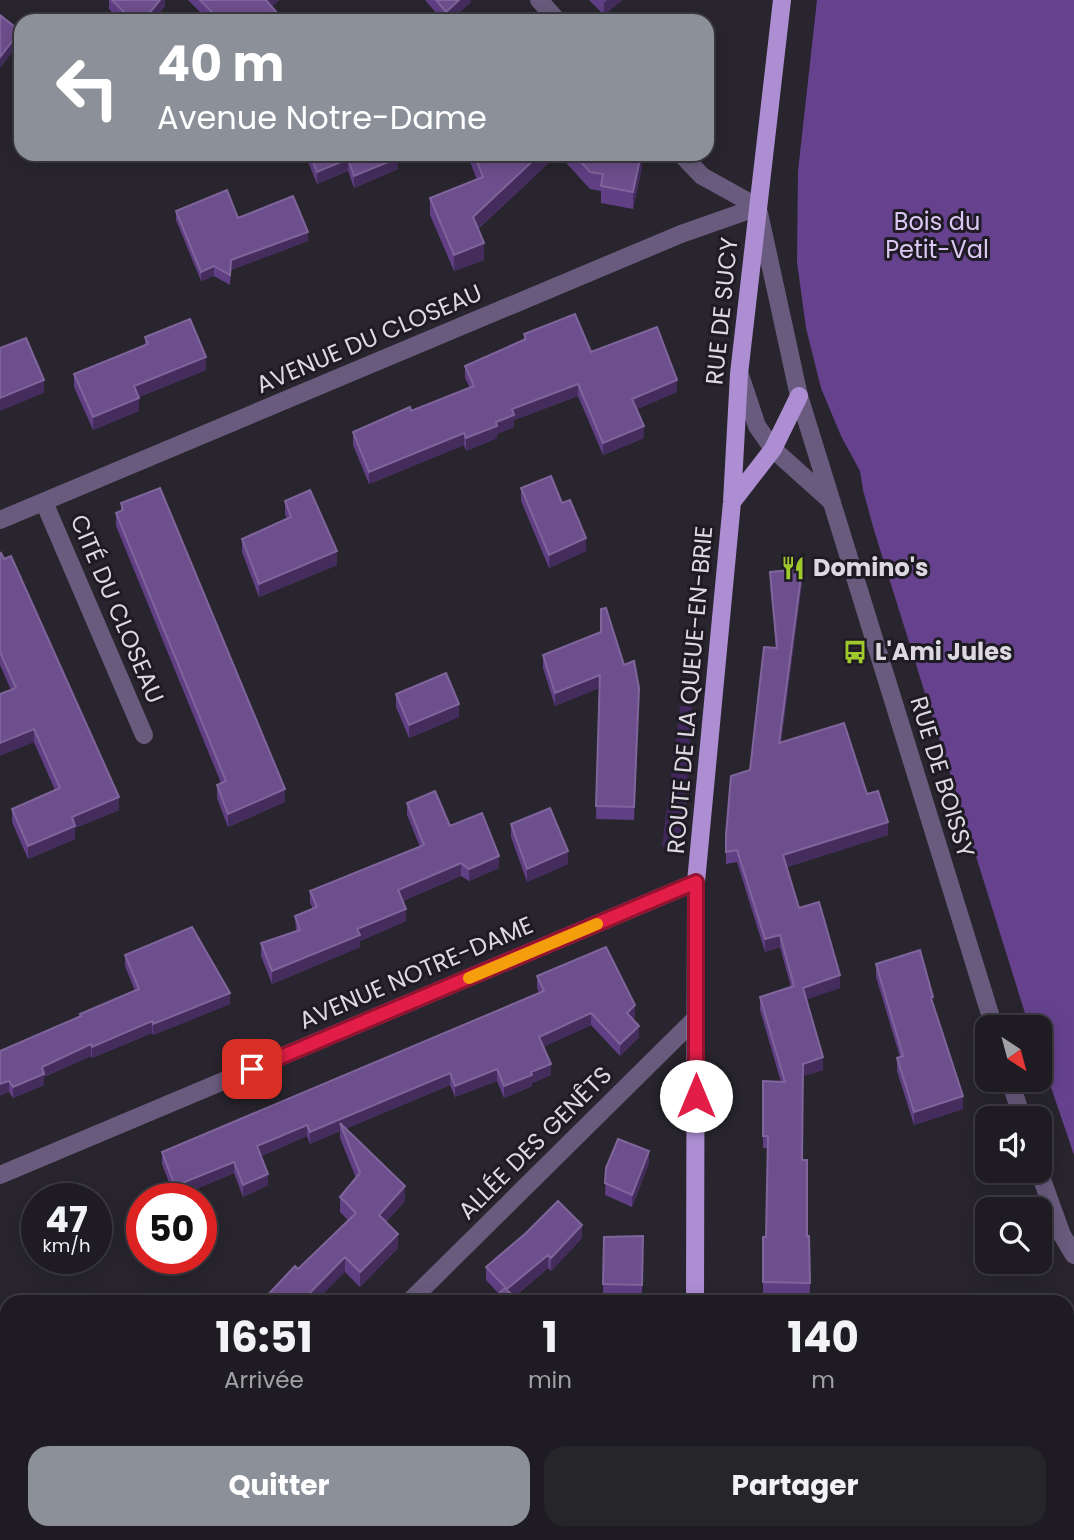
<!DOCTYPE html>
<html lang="fr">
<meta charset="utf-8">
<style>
body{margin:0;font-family:Poppins,sans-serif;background:#26252a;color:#f1f3f6;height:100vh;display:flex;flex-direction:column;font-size:26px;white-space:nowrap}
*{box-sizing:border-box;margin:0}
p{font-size:23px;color:#a1a1a5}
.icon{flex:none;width:38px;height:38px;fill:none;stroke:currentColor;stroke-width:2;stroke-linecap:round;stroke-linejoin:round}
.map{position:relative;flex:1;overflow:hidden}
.panel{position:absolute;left:0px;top:1295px;width:1074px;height:245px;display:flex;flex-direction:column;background:#1e1c22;border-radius:21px 21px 0 0;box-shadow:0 4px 18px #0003,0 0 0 2px #3c3a40}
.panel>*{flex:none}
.banner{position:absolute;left:14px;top:14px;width:700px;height:147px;border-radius:21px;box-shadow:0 4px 18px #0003,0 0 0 2px #3c3a40;background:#8c9099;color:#fff;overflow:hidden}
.needle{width:46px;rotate:144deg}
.fabs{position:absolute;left:975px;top:1015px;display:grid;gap:14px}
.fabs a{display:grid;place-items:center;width:77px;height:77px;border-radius:14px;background:#1e1c22;box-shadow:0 4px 18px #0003,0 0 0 2px #3c3a40;font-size:35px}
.speed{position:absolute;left:21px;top:1183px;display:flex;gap:14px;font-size:35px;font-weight:700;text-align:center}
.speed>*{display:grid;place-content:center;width:91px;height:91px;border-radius:50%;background:#1e1c22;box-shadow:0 4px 18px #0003,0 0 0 2px #3c3a40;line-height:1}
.speed small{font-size:18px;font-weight:400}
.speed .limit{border:10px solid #d22;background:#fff;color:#111}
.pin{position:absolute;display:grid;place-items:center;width:60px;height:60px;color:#fff;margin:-30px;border-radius:14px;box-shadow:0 4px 10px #0006}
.me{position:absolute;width:77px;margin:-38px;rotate:0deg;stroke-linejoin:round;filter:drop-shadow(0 0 5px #0008)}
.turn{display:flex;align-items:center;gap:24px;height:147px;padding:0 28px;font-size:32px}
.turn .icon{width:91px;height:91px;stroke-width:2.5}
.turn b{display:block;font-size:49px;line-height:60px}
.eta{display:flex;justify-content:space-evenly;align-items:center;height:119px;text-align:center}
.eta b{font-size:42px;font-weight:700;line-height:49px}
.action{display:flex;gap:14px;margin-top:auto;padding:14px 28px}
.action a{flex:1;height:80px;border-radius:21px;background:#8c9099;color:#fff;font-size:28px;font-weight:700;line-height:80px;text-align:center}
.action a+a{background:#26252a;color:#f1f3f6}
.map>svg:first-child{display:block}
.green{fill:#42275f}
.forest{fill:#66428e}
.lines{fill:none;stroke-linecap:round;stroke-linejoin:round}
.minor{stroke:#695b7d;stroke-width:18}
.major{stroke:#ad8ed3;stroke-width:18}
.wall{fill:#603f84}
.shaded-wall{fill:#442d5d}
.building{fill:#6e4f8e;stroke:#7f659b;stroke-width:2}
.route-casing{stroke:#92132f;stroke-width:18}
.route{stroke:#e11d48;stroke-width:12}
.slow{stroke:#f59e0b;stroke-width:12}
.labels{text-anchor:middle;stroke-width:6;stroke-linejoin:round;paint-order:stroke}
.park-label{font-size:24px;fill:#dac8f3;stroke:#1f1b24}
.street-label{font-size:24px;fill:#dcdae0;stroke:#1f1b24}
.poi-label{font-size:24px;font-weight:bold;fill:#dcdae0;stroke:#1f1b24;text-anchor:start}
</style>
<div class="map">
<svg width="1074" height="1540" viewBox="0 0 1074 1540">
<rect width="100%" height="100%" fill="#28252e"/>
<path class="green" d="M680,706H692L684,828L680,846L669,849L662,846Z"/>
<path class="forest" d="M817,0H1074V1155L1040,1055V1027L1029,1026L874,530L863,490L860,471L841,436L821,388L806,328L797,262L798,171Z"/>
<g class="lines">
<path class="minor" d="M539,0L558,21
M681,154L702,176L758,207
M759,213L799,396L994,1027
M740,375L757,426L773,449L832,502
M44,502L144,735
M0,520L681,234L758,207
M1010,1080L1022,1118
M1039,1171L1062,1235L1074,1255
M0,1175L696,882
M409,1302L696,1018
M166,1540L174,1533"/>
<path class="major" d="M732,502L773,449L799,396
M695,1302L696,882L732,502L739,374L782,0
M695,1540V1533"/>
</g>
<path class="wall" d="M109,0H165V6L153,21H120L109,9Z
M188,0H279L271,7L284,21H209Z
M425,0H471V2L450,21H443Z
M589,0H622L604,15Z
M305,154H396L398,169L354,188L348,171L317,184Z
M467,154H558L478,229L484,260L454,271L430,215V198L477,180Z
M558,154H642V167L633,209L601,203V191L590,189Z
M176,211L238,218L308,241L231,270L230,285L214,276L201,281L176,220Z
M524,334L591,352L677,392L637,409L644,438L603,455L578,396L514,420V427L497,434V438L466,451L464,445L369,484L353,445V432L411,411L470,388L465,378V366L524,340Z
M145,337L206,370L139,397V411L93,430L74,387V374L145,345Z
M521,488L562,503L586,551L549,568L521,501Z
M285,501L337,565L259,597L242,552V539L287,519L285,514Z
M121,503L285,802L228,827L217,798V785L221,783L116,526V513L121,511Z
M0,554L119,810L75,828V839L28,859L12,822V809L55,790L0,665Z
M770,572L802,582L781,743L867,794L888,835L787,867L799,908L840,988L806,999L823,1070L803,1076L802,1160L807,1236H809L810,1295H763V1237H766L768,1148H763V1081L781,1082L760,1010V997L791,987L780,947L765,952L737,862L726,864V835L750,770L776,648L770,585Z
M543,655L624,665L639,701L634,820L596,819L599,688L555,706L543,668Z
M396,694L459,717L409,738L396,707Z
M407,803L450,826L499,868L469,881L461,876L402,901L406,921L360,941V947L272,984L261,956V943L296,931L295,916L313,909L310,903V891L420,847L407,815Z
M511,824L568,864L527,882L511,837Z
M125,955L230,1004L153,1035L152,1033L92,1058L91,1056L44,1077V1085L13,1098L9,1092L0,1051L80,1017V1014L135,991L125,966Z
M876,964L933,1006L963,1109L914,1125L897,1071V1058L900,1057L876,977Z
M537,976L635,1017L633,1019L639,1037L620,1056L591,1025L543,1047L551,1075L532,1083V1086L504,1098L497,1081L455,1097L450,1085L345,1129L405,1201L386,1222L398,1248L360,1287L345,1272L298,1269L348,1220L340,1212V1197L356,1178L340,1138V1131L310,1144L307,1136L261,1156L268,1185L243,1197L234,1173L175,1198L162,1164V1152L539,993L537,987Z
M649,1163L632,1207L605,1195L606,1168Z
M987,1220V1256L980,1257L976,1221Z
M643,1236L642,1297L603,1296L604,1237Z
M582,1238L551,1271L548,1268L514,1297L499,1294L486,1280V1267Z
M1068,1374L1074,1382V1463L1068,1455Z
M20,1533H90L82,1540H24L20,1536Z
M239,1533H289L282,1540H246Z
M311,1533H372L365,1540H314L311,1537Z
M476,1533H523L522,1540H490Z"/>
<path class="shaded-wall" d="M160,0H165V6L153,21H143Z
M266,0H279L265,13Z
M459,0H471V2L450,21H446V12Z
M607,0H622L604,15V3Z
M20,31V43L0,68V57Z
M540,154H558L473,233V217Z
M641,154L642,167L633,209V192Z
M398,158V169L354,188V176Z
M348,159V171L317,184V172Z
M308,232V241L231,270L230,285L231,260Z
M484,243V260L454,271V255Z
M214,266V276L201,281V272Z
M206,357V370L134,399V386Z
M44,380V393L0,411V398Z
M677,380V392L632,411V399Z
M578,384V396L514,420V427L497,434V438L466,451V438L512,409Z
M139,398V411L93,430V417Z
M644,426V438L603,455V443Z
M464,433V445L369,484V472Z
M586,538V551L549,568V555Z
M337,551V565L259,597V584Z
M802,569V582L779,756V743Z
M600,675V688L555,706V693Z
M459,704V717L409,738V725Z
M34,729V742L0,756V743Z
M285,789V802L228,827V814Z
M119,797V810L75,828V839L28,859V846L72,817Z
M888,822V835L783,868V855Z
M568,851V864L527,882V869Z
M499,856V868L469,881V869Z
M461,863V876L398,902V890Z
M406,909V921L360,941V947L272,984V971L357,929Z
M780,935V947L765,952V939Z
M840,975V988L803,1001V988Z
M230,993V1004L153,1035V1024Z
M635,1005V1017L627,1024V1013Z
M591,1013V1025L539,1049V1037Z
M152,1021V1033L92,1058V1047Z
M639,1026V1037L620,1056V1044Z
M91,1044V1056L44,1077V1085L13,1098V1087L42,1067Z
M823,1057V1070L803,1076V1064Z
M551,1064V1075L532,1083V1086L504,1098V1086L531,1072Z
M497,1069V1081L455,1097V1086Z
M450,1073V1085L342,1130L340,1123V1131L310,1144V1132Z
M9,1081V1092L0,1096V1084Z
M963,1096V1109L914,1125V1112Z
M307,1125V1136L257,1157V1146Z
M649,1151V1163L632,1207V1195Z
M234,1162V1173L175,1198V1186Z
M268,1174V1185L243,1197V1185Z
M405,1186V1201L379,1230V1215Z
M582,1225V1238L551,1271V1258Z
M398,1234V1248L360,1287V1272Z
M548,1255V1268L507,1302V1289Z
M345,1257V1272L315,1302H301Z
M74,1533H90L82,1540H66Z
M282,1533H289L282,1540H275Z
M359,1533H372L365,1540H352Z"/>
<path class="building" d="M112,0H160L143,21H133Z
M200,0H266L284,21H221Z
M436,0H459L446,12Z
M0,15L20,31L0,57Z
M310,154H396L398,158L354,176L348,159L317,172Z
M474,154H540L473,217L484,243L454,255L430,198L483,177Z
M574,154H641L633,192L601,186L603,174L590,172Z
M227,190L238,218L293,196L308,232L231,260L230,275L214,266L201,272L176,211Z
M575,314L591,352L657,327L677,380L632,399L644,426L603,443L578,384L512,409L514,415L496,422L497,426L466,438L464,433L369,472L353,432L410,407L411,411L474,386L465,366L526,339L524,334Z
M190,319L206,357L134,386L139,398L93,417L74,374L148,344L145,337Z
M26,338L44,380L0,398V348Z
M551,476L562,503L570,500L586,538L549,555L521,488Z
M160,488L285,789L228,814L217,785L226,781L116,513L123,510L121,503Z
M310,490L337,551L259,584L242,539L291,517L285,501Z
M1,553L4,559L11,556L119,797L72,817L75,826L28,846L12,809L60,788L34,729L0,743V694L16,688L0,652V554Z
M802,569L779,743L844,723L867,794L878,791L888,822L783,855L799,908L819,902L840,975L803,988L823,1057L803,1064L802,1160H807V1236H809L810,1283L763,1282V1237H766L768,1136H763V1081L785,1082L760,997L794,986L780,935L765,939L737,850L726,852V835L731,776L750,770L764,647L777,648L770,572Z
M606,608L624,665L634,661L639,688L634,807L596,806L600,675L555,693L543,655L601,632V609Z
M446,673L459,704L409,725L396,694Z
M435,791L450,826L482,813L499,856L469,869L461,863L398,890L406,909L357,929L360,935L272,971L261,943L300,930L295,916L317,907L310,891L424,845L407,803Z
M550,808L568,851L527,869L511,824Z
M192,927L230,993L153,1024L152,1021L92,1047L91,1044L42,1067L44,1074L13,1087L9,1081L0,1084V1051L81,1016L80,1014L139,989L125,955Z
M606,947L635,1005L627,1013L639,1026L620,1044L591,1013L539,1037L551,1064L531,1072L532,1075L504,1086L497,1069L455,1086L450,1073L310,1132L307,1125L257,1146L268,1174L243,1185L234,1162L175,1186L162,1152L544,991L537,976Z
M920,950L933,997L931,998L963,1096L914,1112L897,1058L903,1056L876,964Z
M340,1123L405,1186L379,1215L398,1234L360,1272L345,1257L301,1302H261L295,1266L298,1269L356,1213L340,1197L360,1173Z
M618,1139L649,1151L632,1195L605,1183L606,1168Z
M67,1191L70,1199H47Z
M558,1201L582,1225L551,1258L548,1255L507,1289L486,1267L526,1233Z
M987,1220V1249L980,1250L976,1221Z
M643,1236L642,1285L603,1284L604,1237Z
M505,1288L519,1302H490Z
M1068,1374L1074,1382V1451L1068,1442Z
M31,1533H74L66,1540H37Z
M245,1533H282L275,1540H252Z
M320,1533H359L352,1540H327Z
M576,1533H624V1540H584V1538H576Z
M811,1533H854L853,1540H811Z
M1037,1533H1050L1053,1536L1058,1533L1064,1540H1029Z"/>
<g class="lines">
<g class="route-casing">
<path id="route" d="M252,1069L696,882V1096"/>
</g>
<use href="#route" class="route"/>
<path class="slow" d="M469,978L597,924"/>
</g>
<defs>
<g id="restaurant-bare" transform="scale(1.89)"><path d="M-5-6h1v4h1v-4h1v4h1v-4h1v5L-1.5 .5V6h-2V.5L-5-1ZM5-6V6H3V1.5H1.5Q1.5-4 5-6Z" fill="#a0c92c" stroke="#1f1b24" stroke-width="2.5" paint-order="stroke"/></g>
<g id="bus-bare" transform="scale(1.89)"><path d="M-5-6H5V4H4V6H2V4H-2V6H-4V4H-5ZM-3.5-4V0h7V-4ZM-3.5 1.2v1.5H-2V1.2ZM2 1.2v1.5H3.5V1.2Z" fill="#a0c92c" stroke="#1f1b24" stroke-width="2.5" paint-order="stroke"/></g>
</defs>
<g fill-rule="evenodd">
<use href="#restaurant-bare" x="793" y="568"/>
<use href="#bus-bare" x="855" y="652"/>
</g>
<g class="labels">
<g class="park-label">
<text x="937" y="230">Bois du<tspan x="937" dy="28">Petit-Val</tspan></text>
</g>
<g class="street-label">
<text transform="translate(722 311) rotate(-84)" y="8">RUE DE SUCY</text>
<text transform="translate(369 339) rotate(-23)" y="8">AVENUE DU CLOSEAU</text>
<text transform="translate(117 609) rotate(67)" y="8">CITÉ DU CLOSEAU</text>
<text transform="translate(690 690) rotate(-85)" y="8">ROUTE DE LA QUEUE-EN-BRIE</text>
<text transform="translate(942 777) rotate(73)" y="8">RUE DE BOISSY</text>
<text transform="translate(416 973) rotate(-23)" y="8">AVENUE NOTRE-DAME</text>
<text transform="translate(535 1143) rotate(-45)" y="8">ALLÉE DES GENÊTS</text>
</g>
<g class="poi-label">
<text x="813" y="576">Domino's</text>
<text x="875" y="660">L'Ami Jules</text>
</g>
</g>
</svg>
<div class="fabs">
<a><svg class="needle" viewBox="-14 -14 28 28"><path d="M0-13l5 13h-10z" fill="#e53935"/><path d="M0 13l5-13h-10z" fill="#a1a1a5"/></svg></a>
<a><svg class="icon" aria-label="sound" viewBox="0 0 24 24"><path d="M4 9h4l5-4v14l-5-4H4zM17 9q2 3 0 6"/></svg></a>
<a><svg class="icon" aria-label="search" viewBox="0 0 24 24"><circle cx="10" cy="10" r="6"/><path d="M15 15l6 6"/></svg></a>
</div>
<div class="speed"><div>47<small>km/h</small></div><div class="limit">50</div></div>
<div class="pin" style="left:252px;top:1069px;background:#d93025"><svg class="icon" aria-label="arrive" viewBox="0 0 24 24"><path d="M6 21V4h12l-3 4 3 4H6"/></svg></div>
<svg class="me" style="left:696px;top:1096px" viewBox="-20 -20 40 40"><circle r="19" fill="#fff"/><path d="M0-13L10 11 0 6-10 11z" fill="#e11d48"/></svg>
<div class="banner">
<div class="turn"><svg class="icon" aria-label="left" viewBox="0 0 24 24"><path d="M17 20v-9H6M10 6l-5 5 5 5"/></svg><div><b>40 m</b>Avenue Notre-Dame</div></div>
</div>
<section class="panel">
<div class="eta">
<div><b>16:51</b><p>Arrivée</p></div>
<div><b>1</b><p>min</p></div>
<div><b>140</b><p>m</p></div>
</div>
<div class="action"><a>Quitter</a><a>Partager</a></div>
</section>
</div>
